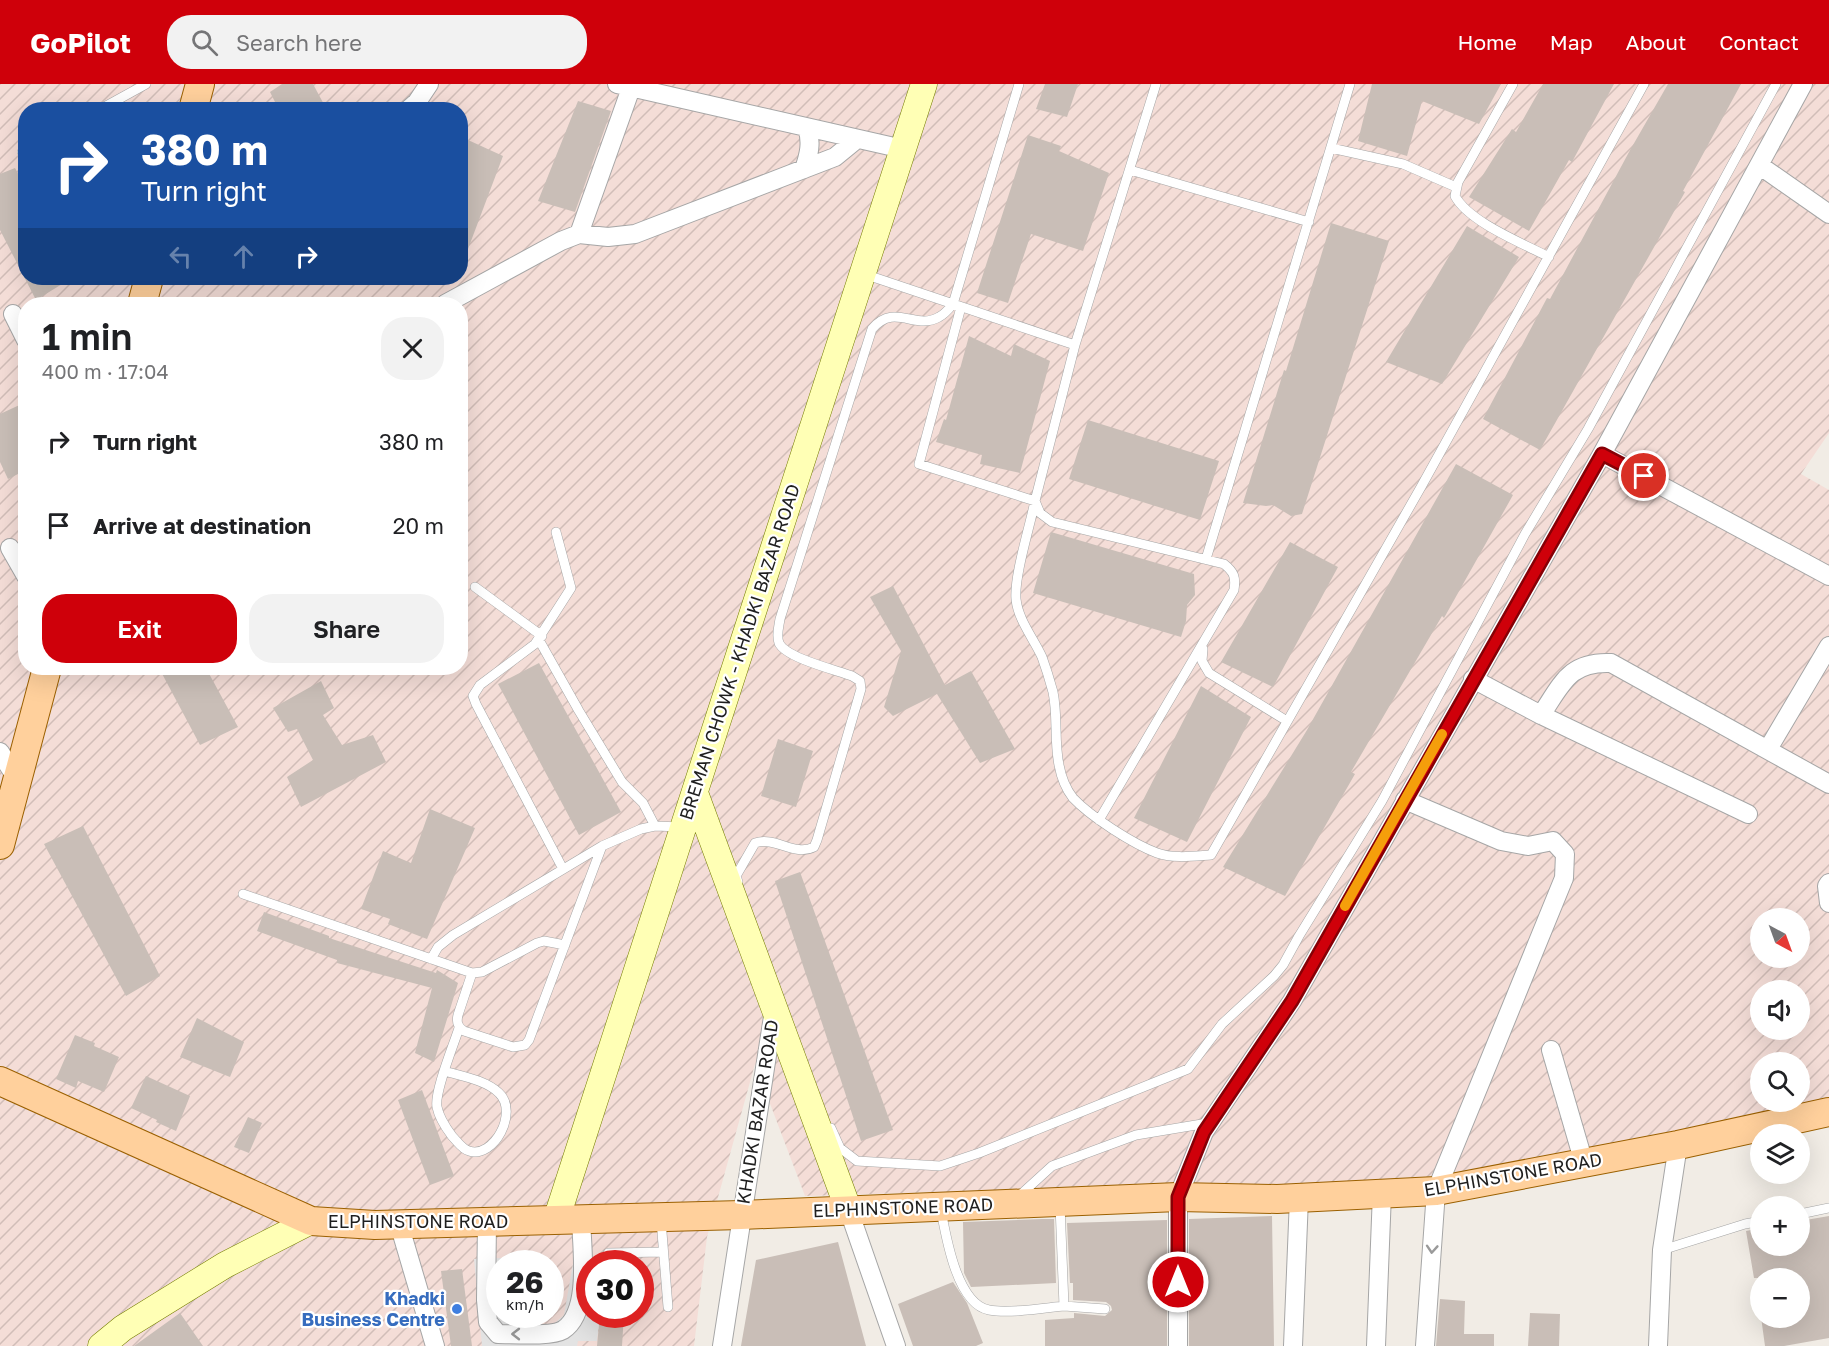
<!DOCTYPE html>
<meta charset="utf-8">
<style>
body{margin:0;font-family:"Golos Text",sans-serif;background:#f2f2f2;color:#202124;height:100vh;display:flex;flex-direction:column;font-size:22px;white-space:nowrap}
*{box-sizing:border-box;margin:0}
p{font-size:20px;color:#757577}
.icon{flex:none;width:33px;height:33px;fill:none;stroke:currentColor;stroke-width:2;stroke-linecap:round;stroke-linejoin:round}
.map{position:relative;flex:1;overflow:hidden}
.details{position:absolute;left:18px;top:213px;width:450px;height:378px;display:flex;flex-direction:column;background:#fff;border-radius:24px;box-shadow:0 6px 24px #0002}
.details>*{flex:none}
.guide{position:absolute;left:18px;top:18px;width:450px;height:183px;border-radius:24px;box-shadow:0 6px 24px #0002;background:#1a4fa0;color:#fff;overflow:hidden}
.needle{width:39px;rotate:139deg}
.controls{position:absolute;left:1750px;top:824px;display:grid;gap:12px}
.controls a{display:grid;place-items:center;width:60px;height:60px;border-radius:50%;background:#fff;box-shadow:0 6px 24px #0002;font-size:30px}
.speed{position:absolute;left:486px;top:1166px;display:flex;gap:12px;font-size:30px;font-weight:700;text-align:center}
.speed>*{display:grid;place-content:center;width:78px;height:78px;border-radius:50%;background:#fff;box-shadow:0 6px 24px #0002;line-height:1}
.speed small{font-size:15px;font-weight:400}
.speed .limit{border:9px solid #d22;background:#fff;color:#111}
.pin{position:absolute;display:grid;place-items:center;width:51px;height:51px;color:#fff;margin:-26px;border:3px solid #fff;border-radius:50%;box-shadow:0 2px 6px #0007}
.me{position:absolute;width:66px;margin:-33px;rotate:0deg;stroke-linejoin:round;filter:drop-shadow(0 0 4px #0008)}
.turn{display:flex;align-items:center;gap:21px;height:126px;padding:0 24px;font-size:27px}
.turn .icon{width:78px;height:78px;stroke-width:2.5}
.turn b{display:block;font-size:42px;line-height:51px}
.lanes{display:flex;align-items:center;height:57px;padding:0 24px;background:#0003;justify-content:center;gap:30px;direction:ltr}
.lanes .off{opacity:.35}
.round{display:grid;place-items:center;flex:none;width:63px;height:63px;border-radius:24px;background:#f2f2f2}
.headline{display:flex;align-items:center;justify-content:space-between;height:102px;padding:0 24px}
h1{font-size:36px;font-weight:600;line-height:45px}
.action{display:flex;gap:12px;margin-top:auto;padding:12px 24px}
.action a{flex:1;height:69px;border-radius:24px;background:#cf000a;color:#fff;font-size:24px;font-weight:600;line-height:69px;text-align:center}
.action a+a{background:#f2f2f2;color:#202124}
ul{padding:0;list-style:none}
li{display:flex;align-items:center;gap:18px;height:84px;padding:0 24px}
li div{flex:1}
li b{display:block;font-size:22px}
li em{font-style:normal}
header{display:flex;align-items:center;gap:36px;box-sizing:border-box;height:84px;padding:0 30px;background:#cf000a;color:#fff}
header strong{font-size:28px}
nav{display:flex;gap:33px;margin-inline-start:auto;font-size:21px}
.search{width:420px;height:54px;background:#f2f2f2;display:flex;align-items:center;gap:15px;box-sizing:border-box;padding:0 21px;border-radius:24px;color:#757577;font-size:22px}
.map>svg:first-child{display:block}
.military{fill:url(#military-furrows);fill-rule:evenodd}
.parking{fill:#e3e3e3}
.building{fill:#c9beb7}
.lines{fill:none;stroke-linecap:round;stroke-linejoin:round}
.lane-casing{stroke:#a6a6a6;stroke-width:10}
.street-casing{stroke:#a6a6a6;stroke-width:20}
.secondary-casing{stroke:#757d00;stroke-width:27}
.primary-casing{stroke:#9b6000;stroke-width:30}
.lane{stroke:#fff;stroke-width:9}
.street{stroke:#fff;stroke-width:18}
.secondary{stroke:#ffffb5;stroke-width:26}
.primary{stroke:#ffd09c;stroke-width:28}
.oneway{stroke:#9a9a9a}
.route-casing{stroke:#870006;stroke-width:15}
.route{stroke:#cf000a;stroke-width:10}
.slow{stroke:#f59e0b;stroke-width:10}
.shop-dot{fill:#3f7fe0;stroke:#fff;stroke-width:2}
.labels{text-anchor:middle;stroke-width:4.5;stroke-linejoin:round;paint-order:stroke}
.street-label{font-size:18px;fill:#1f1f1f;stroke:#fff}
.shop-label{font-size:18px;font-weight:bold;fill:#366cbe;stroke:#fff;text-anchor:end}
</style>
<header>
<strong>GoPilot</strong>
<div class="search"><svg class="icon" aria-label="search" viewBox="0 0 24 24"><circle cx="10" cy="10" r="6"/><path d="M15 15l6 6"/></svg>Search here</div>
<nav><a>Home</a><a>Map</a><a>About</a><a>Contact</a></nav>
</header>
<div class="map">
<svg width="1829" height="1262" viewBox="0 0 1829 1262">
<defs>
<pattern id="military-furrows" width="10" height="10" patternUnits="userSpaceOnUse" patternTransform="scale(1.5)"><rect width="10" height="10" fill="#f4ddd7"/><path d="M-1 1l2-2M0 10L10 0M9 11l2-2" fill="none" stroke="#d1bdb8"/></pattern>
</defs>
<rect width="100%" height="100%" fill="#f1ece5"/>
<path class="military" d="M0,0H1829V349L1801,390L1829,406V1014L1634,1059L1375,1103H1112L805,1112L755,980L707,1153L694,1262H0ZM26,26H460V194H26ZM26,220H460V584H26ZM1761,834H1800V873H1761ZM1761,906H1800V945H1761ZM1761,978H1800V1017H1761ZM500,1179H550V1230H500ZM590,1179H640V1230H590Z"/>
<path class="parking" d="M502,1174V1179H500V1230H506L507,1236L517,1244H549L564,1231L574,1174L604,1179H590V1230H600L597,1257H578L577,1262H482L474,1175Z"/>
<path class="building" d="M282,0H313L327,26H279L270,8Z
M1045,0H1078L1067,33L1036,25Z
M1372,0H1501L1479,40L1422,17L1407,72L1358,57Z
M1543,0H1614L1572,78L1569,76L1529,147L1469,113L1512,45L1516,48Z
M1668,0H1741L1683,107L1685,108L1540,366L1483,335L1547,214L1550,215L1629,68Z
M578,17L611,27L575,128L538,117Z
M1028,51L1061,62L1059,67L1109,89L1083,167L1031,150L1008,219L977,209Z
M468,56L503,72L462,181L460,76Z
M15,84L26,104V194H72L36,216L0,146V90Z
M1331,139L1389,157L1302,430L1291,432L1273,421L1266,422L1243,419L1284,286L1286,287Z
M1467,142L1519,173L1442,300L1386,278Z
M969,252L1011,272L1014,260L1050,277L1020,389L980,380L982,371L936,358L944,335L946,336Z
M26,318V386L8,395L0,378V330Z
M1088,336L1219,377L1200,436L1069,395Z
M1456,380L1513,411L1444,534L1442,532L1351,688L1355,690L1285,812L1223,783L1307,646Z
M1051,448L1194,490L1195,511L1187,521L1186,537L1181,553L1033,509Z
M1290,458L1338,483L1273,603L1221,578Z
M893,502L945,601L971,587L1015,665L980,679L937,610L893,632L884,623L901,567L870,513Z
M539,579L621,728L579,751L498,600Z
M159,584H206L238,643L200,661Z
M321,597L334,624L323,631L342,661L373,651L386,678L301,723L287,693L313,676L297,645L288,648L273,624Z
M1201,602L1251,633L1187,758L1134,734Z
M778,655L813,667L796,723L761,712Z
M430,725L475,744L427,855L388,840L390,835L361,825L383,767L411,779Z
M83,742L160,892L126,912L44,760Z
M800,788L893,1046L861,1057L775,797Z
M264,828L329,852V854L436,889L437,886L458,899L434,978L415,969L432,904L337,879V876L257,847Z
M197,934L244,958L230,993L180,973Z
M75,951L95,959L94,962L119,973L104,1008L78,997L76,1004L56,995Z
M146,992L190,1012L176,1047L156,1038L157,1036L131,1024Z
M422,1006L454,1092L430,1101L398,1016Z
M248,1033L262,1039L249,1069L234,1063Z
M1272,1132L1274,1262H1189V1135Z
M1829,1132V1254L1784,1262H1765L1761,1233H1800V1194H1754L1746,1147L1761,1144V1161H1800V1137Z
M1042,1135H1054L1056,1199L971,1203L964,1189L963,1138Z
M1167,1136V1262H1045V1236L1074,1234V1229L1105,1232L1112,1226L1111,1222L1106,1218L1073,1216V1199H1070L1067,1139Z
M838,1158L866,1262H741L756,1176Z
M462,1185L472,1262H451L441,1187Z
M953,1198L967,1219L983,1259L976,1262H913L898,1220Z
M1440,1215L1465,1217L1464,1250H1494V1262H1436Z
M180,1229L203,1262H134Z
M1530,1229L1560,1230L1559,1262H1528Z
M600,1230H624L622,1262H597Z"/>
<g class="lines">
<g class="lane-casing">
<path id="lane" d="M1513,0L1458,98L1455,112C1469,138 1522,159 1549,173
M99,26L146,0
M1331,64L1403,80L1456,103
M22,68L26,66
M1130,86L1309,138
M864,190L1075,261
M961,223L919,380L1035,417C1030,442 1014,492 1016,515C1018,536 1034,555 1042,573C1046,584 1050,597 1053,608C1058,632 1054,657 1059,681C1061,692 1066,705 1073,714C1091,733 1133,760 1157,769C1173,775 1195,772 1211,771L1421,403L1644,0
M556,448L571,504L535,560L480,601L473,612L476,620L563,785
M1206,475L1350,0
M475,503L542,552
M539,556L579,627L622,698L643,719L655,742
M1203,565L1202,577L1209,589L1287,637
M1099,736L1234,506C1236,493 1234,488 1224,480L1052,438L1040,429L1035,417L1075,261L1156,0
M738,798L736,792L755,759C776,752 794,773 814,763L817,756L861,605L860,597L852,592C836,586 786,574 779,559C776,551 779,542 780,535L872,245C895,218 915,247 939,233C945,230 949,225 953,220L1019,0
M243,810L472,889L482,888L537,859L544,857L565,861
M431,875L438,863L453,851L602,762L641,745L655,742L681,743
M472,889L458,931C456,939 458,943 464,947L513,963L525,961L529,956L602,762
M444,987C461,992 486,996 499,1009C519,1028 494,1075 469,1067C462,1065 457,1057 452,1052C446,1044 439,1033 437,1023C434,1008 454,960 459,944
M831,1044L840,1064L857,1077L940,1082L979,1069L1188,985L1222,940L1274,892L1283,881L1299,852L1382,717L1525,450L1588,345L1776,0
M1018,1113L1052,1082L1136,1051L1208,1039
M1060,1121L1064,1222L1105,1225
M941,1126C946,1153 957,1220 989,1226C1009,1230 1044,1224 1064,1222
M1800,1130L1829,1124
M661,1136L668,1223
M1662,1166L1745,1140L1761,1137
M608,1169L663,1168"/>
</g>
<g class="street-casing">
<path id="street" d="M617,0L903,65
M408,26L417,18L429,0
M1759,81L1829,130
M804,85C809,71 812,58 807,44
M579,150L631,4L630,0
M445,220L561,157L579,150L608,153L635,150L835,73L857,55
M13,230L26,256
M1602,370L1829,492
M10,464L26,492
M1473,595L1541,631L1748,730
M1541,631C1562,600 1569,577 1611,579L1829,700
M1768,665L1829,562
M0,668L17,695
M1405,716L1501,757L1528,762L1553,757L1565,770L1564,794L1436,1107L1425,1262
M1829,799L1827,802L1829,819
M1551,966L1584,1079
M849,1127L896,1262
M487,1139L486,1216L488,1238L498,1250C513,1250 551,1253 563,1246C591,1228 582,1165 581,1136
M399,1140L435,1262
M722,1262L774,926
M1178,1262V1113L1204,1048L1292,917L1602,370L1803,0
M1293,1262L1299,1114
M1376,1262L1382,1109
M1658,1262L1662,1166L1678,1061"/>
</g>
<g class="secondary-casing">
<path id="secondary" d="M695,709L849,1127
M556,1136L924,0
M101,1262L123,1244L225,1181L311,1137"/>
</g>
<g class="primary-casing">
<path id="primary" d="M193,26L200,0
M142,220L149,194
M0,761L47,584
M0,997L311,1137L375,1141L741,1131L1178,1113L1277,1115L1436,1107L1678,1061L1829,1028"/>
</g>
<use href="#lane" class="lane"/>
<use href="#street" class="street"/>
<use href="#secondary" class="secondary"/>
<use href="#primary" class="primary"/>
</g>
<defs><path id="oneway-chevron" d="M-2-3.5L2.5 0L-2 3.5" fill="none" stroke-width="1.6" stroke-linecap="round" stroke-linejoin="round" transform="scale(1.5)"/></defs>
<g class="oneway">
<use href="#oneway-chevron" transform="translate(1432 1165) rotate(94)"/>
<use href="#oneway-chevron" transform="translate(516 1250) rotate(-180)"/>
</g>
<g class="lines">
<g class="route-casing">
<path id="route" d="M1178,1198V1113L1204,1048L1292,917L1602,370L1644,392"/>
</g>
<use href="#route" class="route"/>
<path class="slow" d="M1345,822L1442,650"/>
</g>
<circle class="shop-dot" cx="457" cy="1225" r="6"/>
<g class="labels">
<g class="street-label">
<text transform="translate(740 568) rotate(-72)" y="6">BREMAN CHOWK - KHADKI BAZAR ROAD</text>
<text transform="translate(758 1028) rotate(-81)" y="6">KHADKI BAZAR ROAD</text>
<text transform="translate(1513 1091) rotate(-10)" y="6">ELPHINSTONE ROAD</text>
<text transform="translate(903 1124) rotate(-2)" y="6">ELPHINSTONE ROAD</text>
<text x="418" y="1144">ELPHINSTONE ROAD</text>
</g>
<g class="shop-label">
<text x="445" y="1221">Khadki<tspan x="445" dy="21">Business Centre</tspan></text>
</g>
</g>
</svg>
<div class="controls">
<a><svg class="needle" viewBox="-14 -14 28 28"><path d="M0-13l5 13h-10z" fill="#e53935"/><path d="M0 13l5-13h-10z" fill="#757577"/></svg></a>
<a><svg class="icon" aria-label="sound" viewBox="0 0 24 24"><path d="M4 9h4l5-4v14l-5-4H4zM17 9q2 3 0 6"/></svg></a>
<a><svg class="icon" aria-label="search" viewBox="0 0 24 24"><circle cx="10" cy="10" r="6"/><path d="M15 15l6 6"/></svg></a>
<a><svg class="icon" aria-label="layers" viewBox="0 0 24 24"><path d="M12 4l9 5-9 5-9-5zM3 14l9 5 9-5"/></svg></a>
<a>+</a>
<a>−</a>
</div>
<div class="speed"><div>26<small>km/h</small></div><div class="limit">30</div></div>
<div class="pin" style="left:1644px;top:392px;background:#d93025"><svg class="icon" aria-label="arrive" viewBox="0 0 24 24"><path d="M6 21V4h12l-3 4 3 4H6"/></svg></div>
<svg class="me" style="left:1178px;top:1198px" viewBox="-20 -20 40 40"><circle r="17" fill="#cf000a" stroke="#fff" stroke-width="3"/><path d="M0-11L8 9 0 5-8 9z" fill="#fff"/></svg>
<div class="guide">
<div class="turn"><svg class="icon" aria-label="right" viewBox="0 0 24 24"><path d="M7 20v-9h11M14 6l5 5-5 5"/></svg><div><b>380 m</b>Turn right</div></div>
<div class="lanes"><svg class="icon off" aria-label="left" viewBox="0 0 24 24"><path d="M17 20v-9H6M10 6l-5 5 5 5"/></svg><svg class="icon off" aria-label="ahead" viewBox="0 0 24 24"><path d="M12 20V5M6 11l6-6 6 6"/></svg><svg class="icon" aria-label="right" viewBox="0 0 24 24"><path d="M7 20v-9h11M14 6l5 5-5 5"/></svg></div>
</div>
<section class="details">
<div class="headline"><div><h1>1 min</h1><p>400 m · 17:04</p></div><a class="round"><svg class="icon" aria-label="close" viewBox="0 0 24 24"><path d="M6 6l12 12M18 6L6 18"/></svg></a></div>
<ul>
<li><svg class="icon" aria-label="right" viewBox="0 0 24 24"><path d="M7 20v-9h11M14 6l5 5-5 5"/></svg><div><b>Turn right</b></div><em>380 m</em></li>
<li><svg class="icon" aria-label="arrive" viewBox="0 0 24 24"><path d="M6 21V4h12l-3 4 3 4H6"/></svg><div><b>Arrive at destination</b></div><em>20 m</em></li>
</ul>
<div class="action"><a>Exit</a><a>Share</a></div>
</section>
</div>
